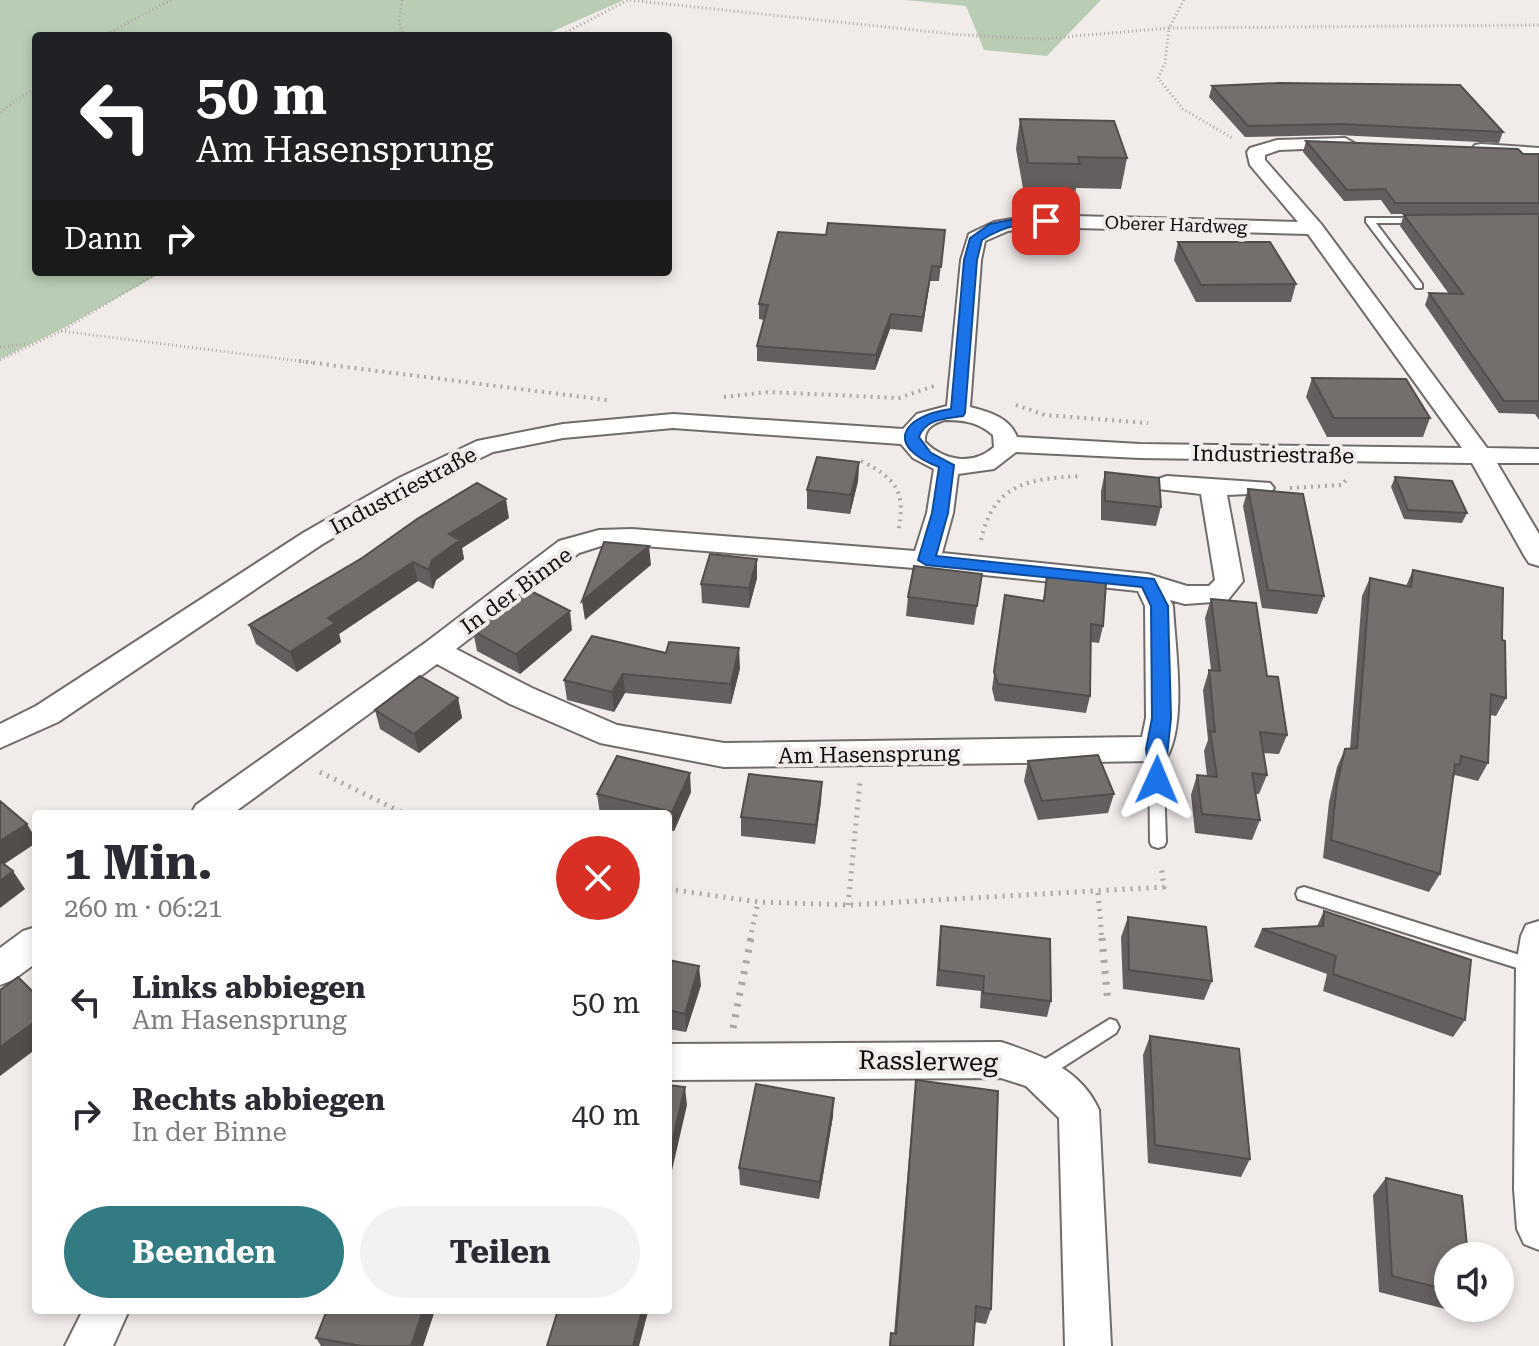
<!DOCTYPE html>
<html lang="de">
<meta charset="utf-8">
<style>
body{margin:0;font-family:"Roboto Serif",serif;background:#f2f2f3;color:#2b2b33;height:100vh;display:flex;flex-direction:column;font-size:30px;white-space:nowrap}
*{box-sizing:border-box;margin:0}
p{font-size:26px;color:#7c7c81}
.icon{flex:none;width:44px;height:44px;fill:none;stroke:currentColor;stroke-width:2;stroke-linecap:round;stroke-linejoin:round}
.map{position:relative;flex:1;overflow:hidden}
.sheet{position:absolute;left:32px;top:810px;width:640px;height:504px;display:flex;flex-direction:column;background:#fff;border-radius:8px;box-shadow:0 4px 12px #0003}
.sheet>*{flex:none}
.guide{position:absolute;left:32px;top:32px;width:640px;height:244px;border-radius:8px;box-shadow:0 4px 12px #0003;background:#202124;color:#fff;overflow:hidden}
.tools{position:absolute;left:1434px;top:1242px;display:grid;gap:16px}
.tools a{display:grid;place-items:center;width:80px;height:80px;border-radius:50%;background:#fff;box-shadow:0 4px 12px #0003;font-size:40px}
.pin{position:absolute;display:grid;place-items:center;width:68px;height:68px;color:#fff;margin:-34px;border-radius:16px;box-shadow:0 4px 12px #0006}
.me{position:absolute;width:88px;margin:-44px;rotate:1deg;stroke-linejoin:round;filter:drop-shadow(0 0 6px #0008)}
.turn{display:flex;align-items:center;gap:28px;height:168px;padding:0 32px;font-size:36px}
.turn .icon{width:104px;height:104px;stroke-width:2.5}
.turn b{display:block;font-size:56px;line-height:68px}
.then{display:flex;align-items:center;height:76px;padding:0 32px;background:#0003;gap:16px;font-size:30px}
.round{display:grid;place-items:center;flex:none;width:84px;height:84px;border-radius:42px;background:#f2f2f3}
.head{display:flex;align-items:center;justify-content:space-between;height:136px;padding:0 32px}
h1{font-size:48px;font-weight:700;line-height:60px}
.primary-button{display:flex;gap:16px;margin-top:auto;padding:16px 32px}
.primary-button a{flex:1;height:92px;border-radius:48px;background:#337b83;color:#fff;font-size:32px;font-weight:700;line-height:92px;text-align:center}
.primary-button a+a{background:#f2f2f3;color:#2b2b33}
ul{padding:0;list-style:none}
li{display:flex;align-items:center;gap:24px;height:112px;padding:0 32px}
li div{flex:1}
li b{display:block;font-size:30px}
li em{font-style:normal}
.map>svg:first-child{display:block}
.green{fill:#b9cdb5}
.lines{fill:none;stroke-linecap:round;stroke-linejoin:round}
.service-casing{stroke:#716c6a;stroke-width:4}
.minor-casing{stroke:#716c6a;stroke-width:4}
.path-far3{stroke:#aca7a6;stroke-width:3;stroke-dasharray:1 3;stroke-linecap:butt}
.path-far2{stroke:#aca7a6;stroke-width:4;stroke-dasharray:2 5;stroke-linecap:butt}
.path-far1{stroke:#aca7a6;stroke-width:5;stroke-dasharray:2 6;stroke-linecap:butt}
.path{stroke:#aca7a6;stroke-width:7;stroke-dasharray:3 8;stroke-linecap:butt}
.service{fill:#fff;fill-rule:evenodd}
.minor{fill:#fff;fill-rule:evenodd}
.wall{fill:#645f5e}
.shaded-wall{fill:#514e4c}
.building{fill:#746f6d;stroke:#514e4c;stroke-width:2}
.route{fill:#1a73e8;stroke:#114b97;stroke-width:2}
.labels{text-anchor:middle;stroke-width:8;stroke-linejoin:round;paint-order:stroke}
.far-street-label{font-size:18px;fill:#0e0d0c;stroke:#f1ebe9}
.street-label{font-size:22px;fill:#0e0d0c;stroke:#f1ebe9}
.near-street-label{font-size:26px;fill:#0e0d0c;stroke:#f1ebe9}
</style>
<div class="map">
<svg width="1539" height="1346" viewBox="0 0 1539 1346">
<rect width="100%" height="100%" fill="#f1ebe9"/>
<path class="green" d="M0,0H624L542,36H36V272H163L58,331L0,359Z
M905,0H1101L1047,56L984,50L966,6Z"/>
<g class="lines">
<g class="service-casing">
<path id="service" d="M1366,218H1422V222L1419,223H1376L1422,284V288H1416L1366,222Z
M1156,744L1161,745L1163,749L1166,842L1164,846L1158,848L1152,846L1150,842L1149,749L1151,745Z
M1304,887L1539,961V971L1533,973L1298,899L1296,894L1298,889Z
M1110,1019L1116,1021L1119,1027L1116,1033L1046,1078L1040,1080L1034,1078L1031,1072L1034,1066Z"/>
</g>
<g class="minor-casing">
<path id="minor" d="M1345,138L1354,143L1351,147L1279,150L1265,155V160L1321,224L1487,448L1539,449V463H1497L1539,534V566L1529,563L1525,557L1472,463L1140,458L1016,452L994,469L958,474L953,513L942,553L1148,574L1187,586H1209L1215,580L1201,494L1158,489L1154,484L1158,479L1167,476L1270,483L1274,488L1270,493L1227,495L1243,581L1227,601L1185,604L1170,600L1173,606C1175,647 1187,721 1167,757L1156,761L724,767L600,743L510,704L437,664L232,814H191L196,805L425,643L559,541L599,530L632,529L915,551L927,513L934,469L913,458L901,444L673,428L563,438L493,452L417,488L321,545L58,722L0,748V724L36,706L303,533L399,478L477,441L563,424L673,414L903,429L917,414L947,406L961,260L969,234L994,222L1036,215L1298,222L1250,165L1247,152L1250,148L1277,140ZM1036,227L1308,234L1462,448L1140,444L1017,437C1010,418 990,412 970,407L981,260L985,241L1008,231ZM944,420C964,420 978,422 993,435L994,447C973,466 944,461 925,442C924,429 932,424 944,420ZM632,545L926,569L1138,591L1145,606L1146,718L1142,737L724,743L617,725L532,688L456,649L579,553L601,546Z
M1481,144L1539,148V158L1475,153L1472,149L1475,145Z
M1539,921V1250L1524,1244L1517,1229L1514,1189L1516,966L1521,936L1526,925Z
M36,927V963L13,980L0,985V948L23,931Z
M1001,1042C1041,1055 1081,1069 1099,1110L1111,1346H1065L1059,1118L1026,1086L1001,1078L668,1080V1044Z
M83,1310H129L113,1346H65Z"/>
</g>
<path class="path-far3" d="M402,0L399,21L403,36
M1184,0L1169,28L1539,25
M103,36L171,0
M559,36L628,0L963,35L1042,39L1169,28L1165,63L1158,78L1183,109L1234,139
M0,112L36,87
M61,331L315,363
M0,347L27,344
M0,360L61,331L159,272"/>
<path class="path-far2" d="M299,361L607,400
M724,397L768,392L899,398L934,386
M1016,405L1045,415L1148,423
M861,461C898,479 906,493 898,533
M1290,488L1342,485L1346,480
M981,540C994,483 1028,479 1080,476"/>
<path class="path-far1" d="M320,772L405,814
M668,889L758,902L848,905L1164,887L1161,865
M1098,893L1102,940
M848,905L860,782
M750,940L758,902"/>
<path class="path" d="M1102,938L1108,1003
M733,1028L751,938"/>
<use href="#service" class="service"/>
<use href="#minor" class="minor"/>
</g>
<path class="wall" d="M1212,86L1503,132L1499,143L1337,135L1245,137L1209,97Z
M1020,119L1127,158L1121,189L1076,188L1075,196L1024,194L1016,149Z
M1306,141L1539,154V420L1535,414L1499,413L1425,305L1429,293L1449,294L1400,226L1404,215L1522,214H1391L1381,200L1344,201L1303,152Z
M945,230L939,281H930L922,332L890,329L875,370L757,361V346L764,320L759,319V304L826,235Z
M1178,242L1296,284L1291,302H1196L1174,260Z
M1312,378L1430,418L1423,437H1327L1306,397Z
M859,462L858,481L850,514L807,509V490Z
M1105,472L1161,507L1156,526L1101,520V491Z
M1395,477L1467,513L1462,523L1404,519L1391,487Z
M1248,489L1324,596L1317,614L1262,608L1243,506Z
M509,518L462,548L464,559L436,580L433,589L418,581L339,634L341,642L297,672L256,644L249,625Z
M757,559V578L749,608L702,603L701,584Z
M1413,570L1502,640L1506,698L1496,716L1490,715L1488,763L1478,781L1455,775L1452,780L1440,874L1429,892L1323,858L1329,802L1337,767L1345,749H1350L1362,596L1370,578L1406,586Z
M982,574L974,625L906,616L908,597Z
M1047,575L1103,626L1099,643L1091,642L1090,696L1086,713L995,701L992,689L1005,595L1043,601Z
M1211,599L1267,676L1287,735L1279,754L1263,753L1267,775L1259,794H1256L1260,820L1252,840L1195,833L1191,795L1197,775L1207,776L1204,751L1208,740L1203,690L1209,670H1211L1205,618Z
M572,630L520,674L477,651L473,631Z
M666,653L740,668L731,704L625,693L614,712L567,700L564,680Z
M458,698L462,718L419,753L380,729L375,710Z
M1028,761L1114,794L1108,813L1038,820L1024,781Z
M822,782L821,801L815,844L741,836V817Z
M691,792L674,831L668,830V814H600L597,794Z
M1324,911L1465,1020L1453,1037L1323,991L1327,974L1254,947L1262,929L1317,926Z
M1128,917L1212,981L1204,1000L1123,989L1121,937Z
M941,926L1051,1001L1047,1017L980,1008L981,991L936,986L939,942Z
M668,960L701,985L686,1032L668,1029Z
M1150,1036L1250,1159L1241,1177L1148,1163L1143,1055Z
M916,1080L991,1309L986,1324L974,1322L973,1346H889L891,1333L894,1334L914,1098Z
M833,1116L819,1199L740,1185L739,1168Z
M1386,1178L1448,1256V1308H1461L1457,1312L1379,1292L1373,1195Z
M327,1310H435L423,1346H321L316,1338Z"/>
<path class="shaded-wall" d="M932,266L930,281L922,332L923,317Z
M891,314L890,329L875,370L876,355Z
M859,462L858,481L850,514L851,495Z
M506,499L509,518L462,548L464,559L436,580L433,589L429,570L432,560L449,534Z
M649,546L651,565L585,620L582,601Z
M757,559V578L749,608V588Z
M413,562L418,581L339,634L341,642L297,672L290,652L328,618Z
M570,611L572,630L520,674L516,654Z
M739,648L740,668L731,704V684Z
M623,674L625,693L614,712L612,692Z
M458,698L462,718L419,753L414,734Z
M690,773L691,792L674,831L672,812Z
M822,782L821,801L815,844L816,825Z
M27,824L36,839V843L0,867V841Z
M13,871L25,889L0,908V881Z
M699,966L701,985L686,1032L685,1014Z
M36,1021V1049L0,1076V1047Z
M685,1087L687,1105L670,1179L668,1160Z
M834,1098L833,1116L819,1199L820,1182Z
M423,1310H435L423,1346H411Z
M642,1310H648V1312L639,1346H633Z"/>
<path class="building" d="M1279,83L1460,85L1503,132L1341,124L1248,126L1212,86Z
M1020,119L1114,121L1127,158L1078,157L1080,164L1028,163Z
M1306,141L1518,149L1523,154H1539V203H1395L1385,189L1347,190Z
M1539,214V401H1504L1429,293L1463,294L1404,215Z
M828,223L945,230L941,267L932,266L923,317L891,314L876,355L757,346L768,305L759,304L778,232L826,235Z
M1178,242H1270L1296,284L1201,285Z
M1312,378L1406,379L1430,418H1334Z
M817,457L859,462L851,495L807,490Z
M1105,472L1159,478L1161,507L1105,501Z
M1395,477L1452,481L1467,513L1408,510Z
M477,483L506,499L449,534L460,540L432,560L429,570L413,562L328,618L335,623L290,652L249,625L362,558L417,519Z
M1248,489L1303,494L1324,596L1268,590Z
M604,542L649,546L582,601Z
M710,554L757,559L749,588L701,584Z
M914,566L982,574L977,606L908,597Z
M1413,570L1503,588L1502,640L1505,641L1506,698L1491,694L1488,763L1461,756L1460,765L1455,764L1440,874L1331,840L1337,784L1345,749L1357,748L1370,578L1411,587Z
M1047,575L1106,583L1103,626L1091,624L1090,696L998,684L994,672L1005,595L1044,601Z
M527,589L570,611L516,654L473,631Z
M1211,599L1256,603L1267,676L1278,677L1287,735L1260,732L1267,775L1252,773L1260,820L1202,814L1197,775L1217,777L1210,731L1215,732L1209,670L1220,671Z
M592,636L666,653L669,642L739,648L731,684L623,674L612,692L564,680Z
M420,676L458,698L414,734L375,710Z
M1098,755L1114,794L1042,801L1028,761Z
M617,756L690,773L672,812L597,794Z
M749,774L822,782L816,825L741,817Z
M0,801L27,824L0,841Z
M0,861L13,871L0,881Z
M1324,911L1471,960L1465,1020L1333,974L1336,956L1262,929L1323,926Z
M1128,917L1206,927L1212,981L1129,970Z
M941,926L1050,939L1051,1001L983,993L984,976L939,970Z
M668,960L699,966L685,1014L668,1010Z
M18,977L36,995V1021L0,1047V990Z
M1150,1036L1239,1049L1250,1159L1155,1145Z
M916,1080L998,1091L991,1309L976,1306L973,1346H890L891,1333L896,1334Z
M756,1084L834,1098L820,1182L739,1168Z
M668,1085L685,1087L668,1160Z
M1386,1178L1462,1196L1468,1256H1448V1290L1392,1276Z
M327,1310H423L411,1346H362L316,1338Z
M558,1310H642L633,1346H547Z"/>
<path class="route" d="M1021,218L1046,217L1051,221C1042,227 1030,224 1019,225C1005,227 994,232 982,240L977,260L965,413L963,416C946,419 926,418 919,437L931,453L954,465L948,513L936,556L1154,579L1168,606L1171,718L1164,785H1150L1146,749L1152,718L1151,606L1142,587L926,565L918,560L932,513L939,467C884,446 901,416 951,409L964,260L970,238L990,224Z"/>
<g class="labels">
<g class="far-street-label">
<text transform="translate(1176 225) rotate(2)" y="6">Oberer Hardweg</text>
</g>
<g class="street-label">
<text transform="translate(1273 454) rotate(1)" y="8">Industriestraße</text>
<text transform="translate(403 490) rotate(-28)" y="8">Industriestraße</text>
<text transform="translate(516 590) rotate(-36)" y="8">In der Binne</text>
<text transform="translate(869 754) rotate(-1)" y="8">Am Hasensprung</text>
</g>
<g class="near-street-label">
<text transform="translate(928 1061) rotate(1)" y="9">Rasslerweg</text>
</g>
</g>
</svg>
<div class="tools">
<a><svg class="icon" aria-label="sound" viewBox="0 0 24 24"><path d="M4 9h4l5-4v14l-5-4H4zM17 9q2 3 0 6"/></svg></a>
</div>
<div class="pin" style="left:1046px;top:221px;background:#d93025"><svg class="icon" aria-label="arrive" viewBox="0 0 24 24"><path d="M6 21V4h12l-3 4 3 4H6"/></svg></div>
<svg class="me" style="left:1157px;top:780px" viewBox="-20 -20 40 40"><path d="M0-17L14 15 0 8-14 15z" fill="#1a73e8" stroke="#fff" stroke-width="4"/></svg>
<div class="guide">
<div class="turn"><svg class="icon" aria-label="left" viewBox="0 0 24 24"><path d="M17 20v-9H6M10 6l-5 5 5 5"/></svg><div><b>50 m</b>Am Hasensprung</div></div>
<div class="then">Dann<svg class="icon" aria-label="right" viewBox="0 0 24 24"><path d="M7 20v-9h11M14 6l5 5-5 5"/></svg></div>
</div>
<section class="sheet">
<div class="head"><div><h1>1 Min.</h1><p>260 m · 06:21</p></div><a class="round" style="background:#d93025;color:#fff"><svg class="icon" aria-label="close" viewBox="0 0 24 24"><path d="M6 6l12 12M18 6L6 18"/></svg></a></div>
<ul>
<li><svg class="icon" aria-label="left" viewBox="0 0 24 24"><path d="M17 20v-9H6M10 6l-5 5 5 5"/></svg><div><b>Links abbiegen</b><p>Am Hasensprung</p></div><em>50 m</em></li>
<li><svg class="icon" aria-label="right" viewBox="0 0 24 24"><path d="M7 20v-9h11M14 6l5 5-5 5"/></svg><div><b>Rechts abbiegen</b><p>In der Binne</p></div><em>40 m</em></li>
</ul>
<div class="primary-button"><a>Beenden</a><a>Teilen</a></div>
</section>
</div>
